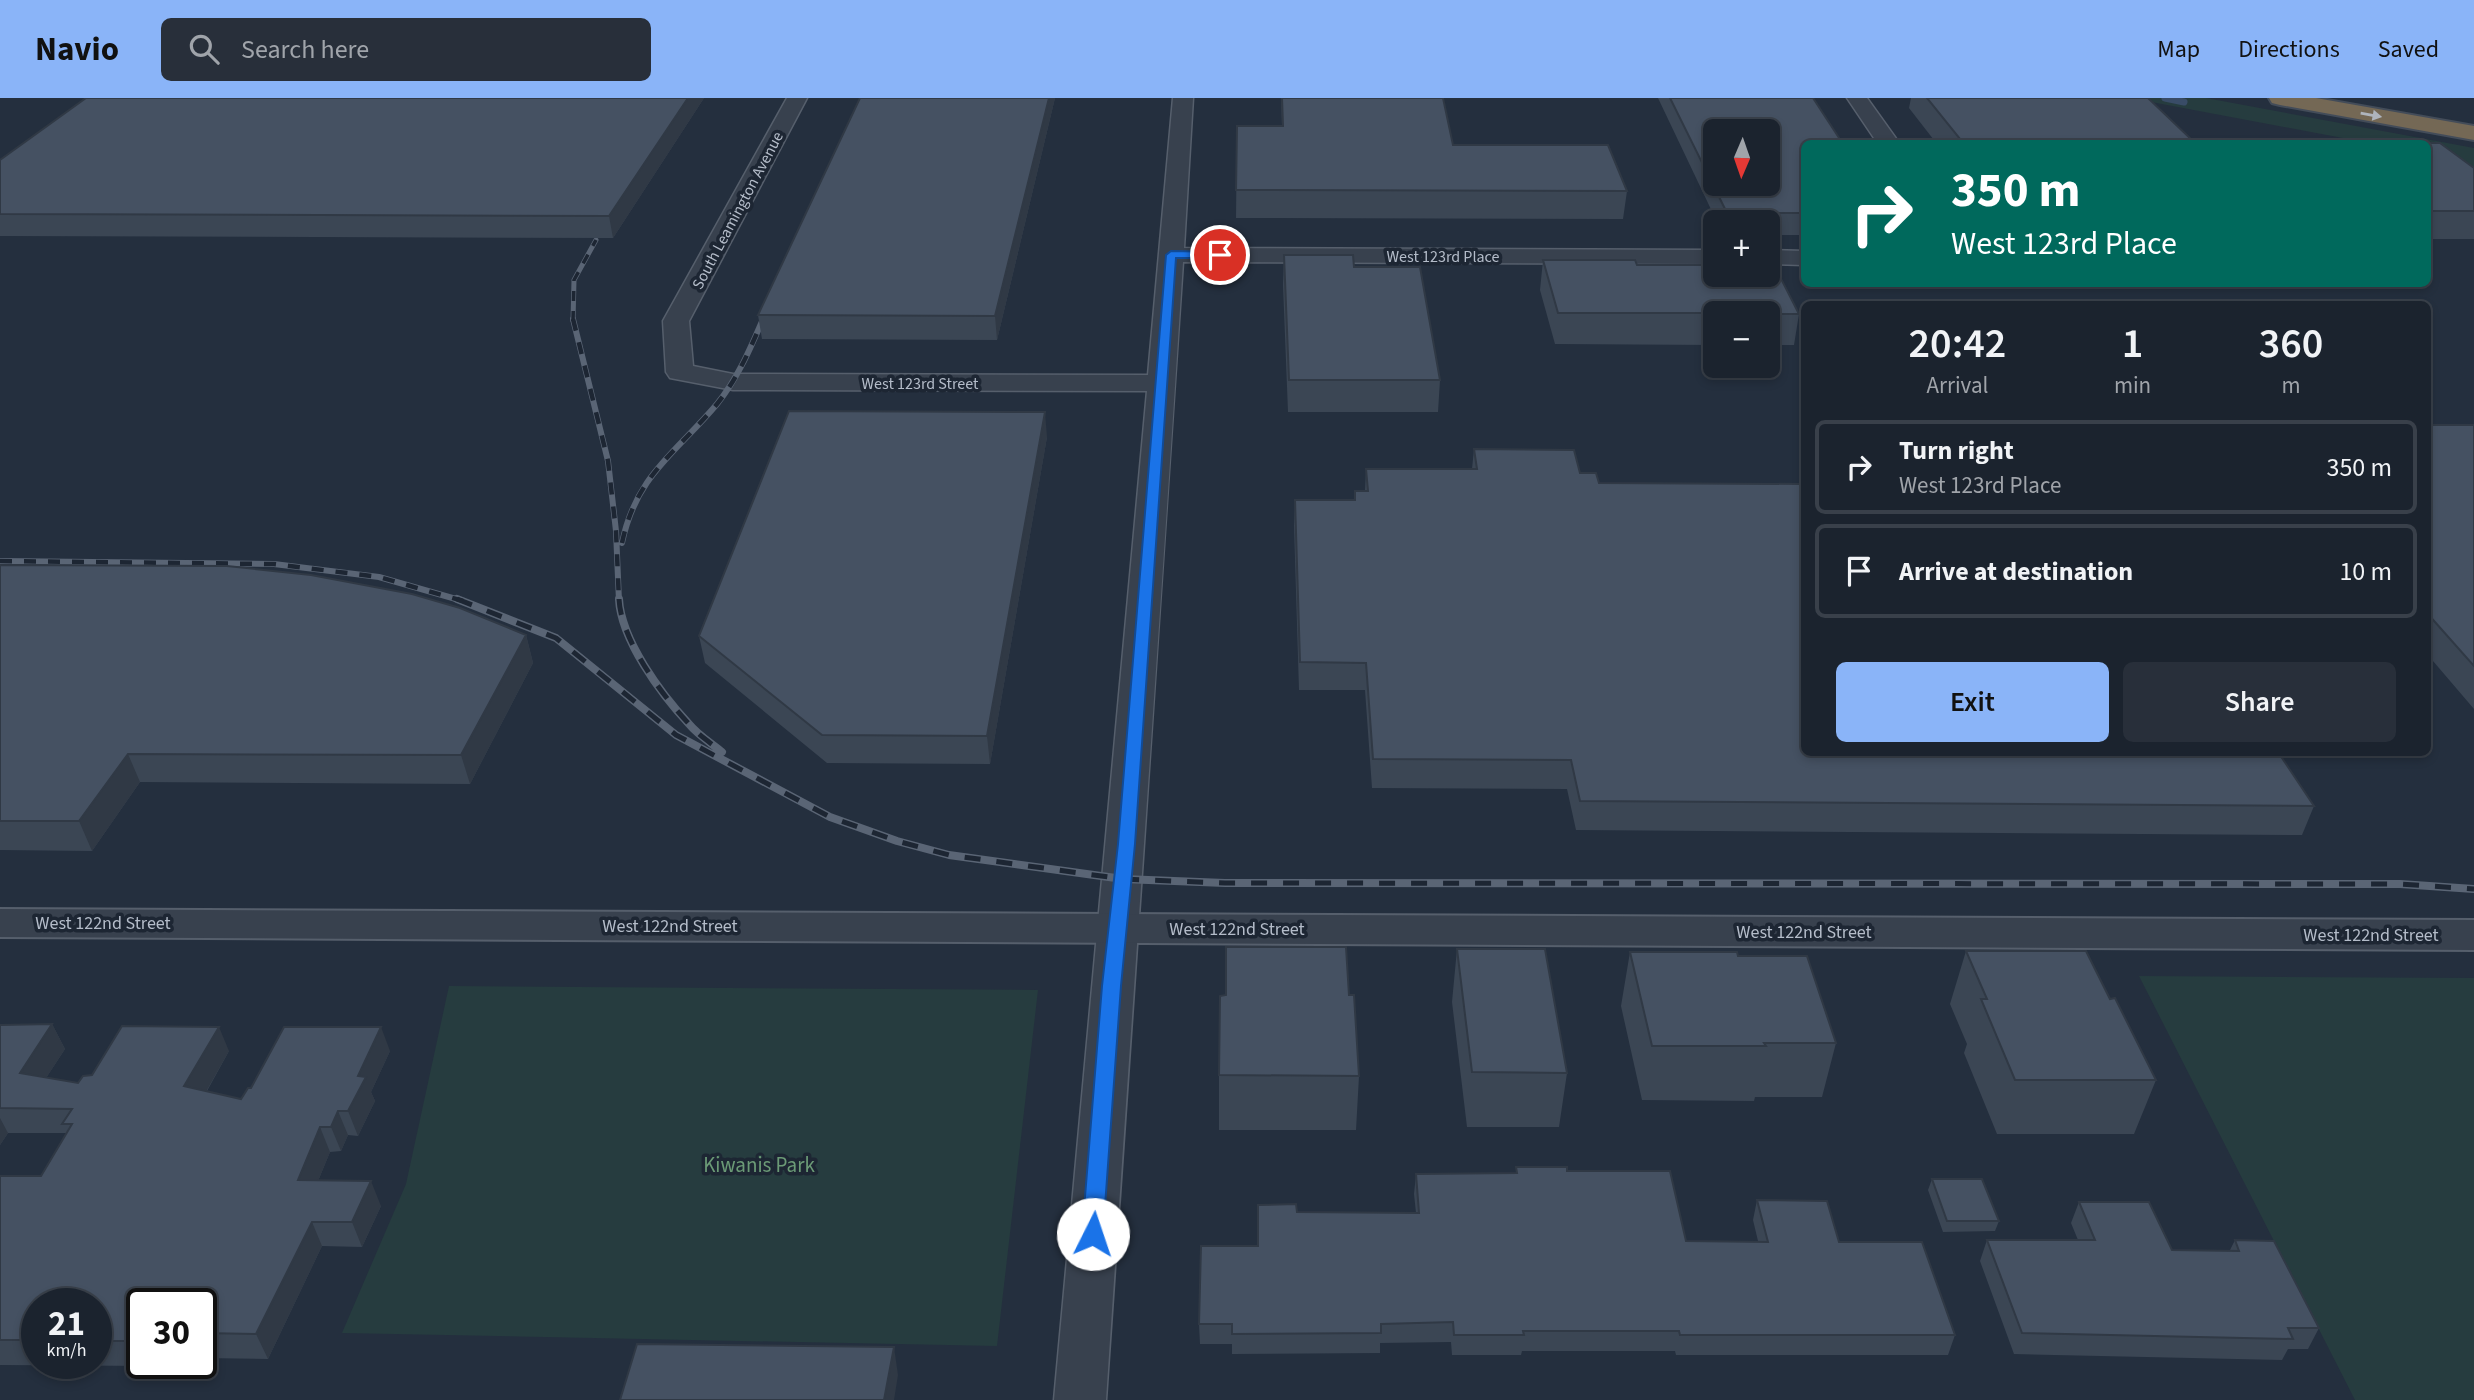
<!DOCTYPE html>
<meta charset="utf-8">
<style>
body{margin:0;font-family:"Source Sans 3",sans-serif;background:#282f3a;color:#f1f3f6;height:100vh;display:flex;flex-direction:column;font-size:26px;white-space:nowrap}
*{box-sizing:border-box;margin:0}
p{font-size:23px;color:#a0a4aa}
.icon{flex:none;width:38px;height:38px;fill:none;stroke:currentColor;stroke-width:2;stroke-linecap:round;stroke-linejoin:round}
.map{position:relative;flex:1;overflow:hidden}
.details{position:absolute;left:1801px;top:203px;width:630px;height:455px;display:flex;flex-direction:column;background:#1b232e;border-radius:10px;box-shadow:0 4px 10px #0003,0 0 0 2px #39404a}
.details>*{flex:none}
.hud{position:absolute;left:1801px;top:42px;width:630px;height:147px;border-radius:10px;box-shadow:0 4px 10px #0003,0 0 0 2px #39404a;background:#00695c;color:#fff;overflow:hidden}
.needle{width:46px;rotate:182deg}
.fabs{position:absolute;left:1703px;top:21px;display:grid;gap:14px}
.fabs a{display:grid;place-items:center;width:77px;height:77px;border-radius:10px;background:#1b232e;box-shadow:0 4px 10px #0003,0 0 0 2px #39404a;font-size:35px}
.speed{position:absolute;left:21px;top:1190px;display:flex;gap:14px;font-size:35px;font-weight:700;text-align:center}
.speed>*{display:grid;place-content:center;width:91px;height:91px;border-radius:50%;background:#1b232e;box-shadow:0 4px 10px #0003,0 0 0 2px #39404a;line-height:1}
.speed small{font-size:18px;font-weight:400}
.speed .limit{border:4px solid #111;border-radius:10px;background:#fff;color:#111}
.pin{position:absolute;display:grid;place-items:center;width:60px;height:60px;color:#fff;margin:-30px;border:4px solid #fff;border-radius:50%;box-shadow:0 2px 7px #0007}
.me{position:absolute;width:77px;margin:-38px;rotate:4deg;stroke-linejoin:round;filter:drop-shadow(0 0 5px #0008)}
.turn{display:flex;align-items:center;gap:24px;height:147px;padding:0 35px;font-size:32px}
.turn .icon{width:91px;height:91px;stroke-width:2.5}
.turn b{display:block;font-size:49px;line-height:60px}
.eta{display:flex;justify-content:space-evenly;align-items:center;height:119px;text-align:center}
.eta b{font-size:42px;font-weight:600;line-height:49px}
.action{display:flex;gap:14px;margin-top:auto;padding:14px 35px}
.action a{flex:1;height:80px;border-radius:10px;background:#8ab4f8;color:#111;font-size:28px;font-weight:600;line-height:80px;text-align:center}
.action a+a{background:#282f3a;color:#f1f3f6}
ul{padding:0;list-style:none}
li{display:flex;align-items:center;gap:21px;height:94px;margin:0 14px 10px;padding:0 21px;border:4px solid #39404a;border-radius:10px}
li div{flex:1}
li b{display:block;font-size:26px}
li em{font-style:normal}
header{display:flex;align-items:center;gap:42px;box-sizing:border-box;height:98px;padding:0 35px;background:#8ab4f8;color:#111}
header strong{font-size:33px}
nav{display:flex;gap:38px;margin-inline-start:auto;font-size:24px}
.search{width:490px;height:63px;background:#282f3a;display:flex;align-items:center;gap:18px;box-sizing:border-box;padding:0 24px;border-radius:10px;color:#a0a4aa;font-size:26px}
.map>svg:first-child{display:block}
.green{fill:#263c3f}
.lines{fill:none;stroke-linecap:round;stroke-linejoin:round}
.stream{stroke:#394c67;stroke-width:7}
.minor-casing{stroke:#565f6c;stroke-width:3}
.tertiary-casing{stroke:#565f6c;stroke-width:4}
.motorway-casing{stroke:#434c59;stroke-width:4}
.minor{fill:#38414e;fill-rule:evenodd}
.tertiary{fill:#38414e;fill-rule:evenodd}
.motorway{fill:#746855;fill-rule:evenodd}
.rail-far2-casing{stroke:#5a6575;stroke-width:5}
.rail-far1-casing{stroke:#5a6575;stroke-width:6}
.rail-casing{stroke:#5a6575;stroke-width:8}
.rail-far2{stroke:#1d2633;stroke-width:3.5;stroke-dasharray:10;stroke-linecap:butt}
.rail-far1{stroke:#1d2633;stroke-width:4.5;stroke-dasharray:12;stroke-linecap:butt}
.rail{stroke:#1d2633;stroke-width:5;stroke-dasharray:16;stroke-linecap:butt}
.wall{fill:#3b4654;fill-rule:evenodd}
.shaded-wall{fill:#303945}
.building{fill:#455162;stroke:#303945;stroke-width:2;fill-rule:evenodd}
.oneway{fill:#aeb4bd}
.route{fill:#1a73e8;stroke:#114b97;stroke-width:2}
.labels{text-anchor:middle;stroke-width:7;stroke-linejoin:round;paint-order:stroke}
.far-street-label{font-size:16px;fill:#b4bcc9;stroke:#1d2633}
.street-label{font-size:18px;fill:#b4bcc9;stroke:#1d2633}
.near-park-label{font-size:21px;fill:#6b9a76;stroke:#1d2633}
</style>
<header>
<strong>Navio</strong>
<div class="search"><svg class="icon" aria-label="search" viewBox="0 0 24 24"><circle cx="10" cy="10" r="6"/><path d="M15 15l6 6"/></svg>Search here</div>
<nav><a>Map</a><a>Directions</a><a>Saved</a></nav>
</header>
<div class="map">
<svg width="2474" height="1302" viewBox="0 0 2474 1302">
<rect width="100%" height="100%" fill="#242f3e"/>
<path class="green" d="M2130,0H2206L2474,50V89L2427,46L2369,45Z
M2139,878L2474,880V1302H2355Z
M449,888L1038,892L997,1248L342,1235L406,1086Z"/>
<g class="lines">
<path class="stream" d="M2165,0L2184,4"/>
<g class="minor-casing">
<path id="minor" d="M787,0H807L689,223L693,268L733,276L1148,277L1173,0H1193L1184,150L1715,152V166L1183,164C1159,543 1131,923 1106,1302H1054L1147,293L733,292L670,280L666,274L663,223Z
M1847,0H1867L1900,46H1878Z
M1768,152L1804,153V167L1768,166Z"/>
</g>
<g class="tertiary-casing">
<path id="tertiary" d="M0,811L2474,822V852L0,839Z"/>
</g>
<g class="motorway-casing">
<path id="motorway" d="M2269,0H2316L2474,28V42L2280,7L2272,5Z"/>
</g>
<use href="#minor" class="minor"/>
<use href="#tertiary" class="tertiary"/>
<use href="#motorway" class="motorway"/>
<g class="rail-far2-casing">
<path id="rail-far2" d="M573,223L574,182L596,142
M762,223L768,208"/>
</g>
<g class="rail-far1-casing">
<path id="rail-far1" d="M573,221L608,363L616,433L619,503
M622,445C636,377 676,355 717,306C738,280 750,251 763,221
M0,463L274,466L379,479L463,503"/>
</g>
<g class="rail-casing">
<path id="rail" d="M457,501L556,540L676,637L830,719L897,743L949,757L1123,781L1225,785L2400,786L2474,791
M619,501C621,542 661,596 689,626C698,637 711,645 722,654"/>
</g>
<use href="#rail-far2" class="rail-far2"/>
<use href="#rail-far1" class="rail-far1"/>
<use href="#rail" class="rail"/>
</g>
<path class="wall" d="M86,0H704L613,140L0,138V62Z
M1055,0L997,242L762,241L758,217Z
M1281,0H1443L1453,47L1627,93L1623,121L1236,120L1237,28H1282Z
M1658,0H1813L1804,46V137H1768V124H1717Z
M1911,0H2148L2194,44L2440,45L2474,70V141H2427V46H1937L1909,10Z
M1284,157L1354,169L1440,282L1438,314H1288L1283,187Z
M1543,162L1637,167L1799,216L1794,247H1768V215H1715V247L1555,246L1540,192Z
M2427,327H2474V611L2427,556Z
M1047,339L990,666L827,665L705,565L699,538Z
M1474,351L1580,375L1599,385L1804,654L2314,708L2302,737L1576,732L1567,691L1372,690L1365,592H1299L1294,428L1295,402H1354L1355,393H1365L1366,371H1472Z
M0,467L526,537L533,565L470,686L140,684L92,753L0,752Z
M1457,851L1567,975L1559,1029H1467L1452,904Z
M1966,853L2110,901L2156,982L2134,1036H1997L1964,955L1967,946L1950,906Z
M1630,854L1738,858L1836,945L1822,999H1755L1754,1003L1642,1002L1621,908Z
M1349,897L1359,978L1356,1032H1219V977Z
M52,926L65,951L46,980L78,985L92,977L229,953L207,993L241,1001L251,990L390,953L371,994L375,1003L358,1038L348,1037L341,1053L330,1054L318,1083L381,1108L362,1149L322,1148L268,1261L201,1260V1206H142V1265H153L152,1268L0,1267V1078H41L67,1035H8L0,1047V927ZM37,1206H96V1265H37Z
M1516,1069L1567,1073L1686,1143H1758L1753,1122L1757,1102L1839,1144L1955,1237L1948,1257H1676L1675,1253H1522L1521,1257H1452L1451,1244L1380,1245V1255L1232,1256V1246H1200L1199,1226L1258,1148L1297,1114L1416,1115L1414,1096L1416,1076L1516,1075Z
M1932,1081L1999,1123L1995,1133L1943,1134L1928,1092Z
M2079,1104L2172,1152H2230L2235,1142L2319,1230L2308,1251H2288L2282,1262L2014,1256L1980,1163L1987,1142H2078L2071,1125Z"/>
<path class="shaded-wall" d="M688,0H704L613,140L609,118Z
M1049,0H1055L997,242L995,218Z
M1045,314L1047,339L990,666L987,638Z
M526,537L533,565L470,686L461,657Z
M128,656L140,684L92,753L79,723Z
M52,926L65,951L33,1000L20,975Z
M219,929L229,953L195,1013L184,988Z
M381,929L390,953L371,994L375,1003L358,1038L348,1013L358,978Z
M338,1013L348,1037L341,1053L331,1029Z
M0,1020L8,1035L0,1047Z
M320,1029L330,1054L308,1107L298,1082Z
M371,1083L381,1108L362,1149L352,1124Z
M312,1124L322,1148L268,1261L256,1236Z
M894,1249L898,1277L894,1302H884Z"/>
<path class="building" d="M86,0H688L609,118L0,116V62Z
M860,0H1049L995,218L758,217Z
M1282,0H1443L1453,47H1608L1627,93L1236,92L1237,28H1283Z
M1670,0H1813L1843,46H1804V115H1727ZM1715,33H1768V86H1715Z
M1927,0H2148L2194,44L2440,45L2474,70V113H2427V46H1964Z
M1284,157H1353L1354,169H1420L1440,282H1289Z
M1543,162H1635L1637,167H1715V177H1768V167H1774L1799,216H1768V215H1558Z
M789,313L1045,314L987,638L822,637L699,538Z
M2427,327H2474V568L2427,515Z
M1474,351L1574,352L1580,375H1596L1599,385L1804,386V654H2278L2314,708L1580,703L1571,662L1373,661L1366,565L1300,564L1295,402H1355V393H1368L1366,371H1477Z
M0,467L227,468L311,477L412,496L460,510L526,537L461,657L128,656L79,723H0Z
M1226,849H1346L1349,897H1354L1359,978L1219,977L1220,898L1226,897Z
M1457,851H1545L1567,975L1472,974Z
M1966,853H2086L2110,901L2115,900L2156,982H2015L1981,901H1987Z
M1630,854H1737L1738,858H1807L1836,945H1764L1766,948H1652Z
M52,926L20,975L78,985L83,978L92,977L122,928L219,929L184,988L241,1001L248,990H251L284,929H381L358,978L366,979L348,1013H338L331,1029H320L298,1082L371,1083L352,1124H312L256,1236L201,1235V1206H142V1238L139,1243H96V1206H37V1242H0V1078H41L72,1026H62L72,1011L0,1010V927Z
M1516,1069H1567V1073H1670L1686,1143L1768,1144L1757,1102L1827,1103L1839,1144H1922L1955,1237H1680L1679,1233H1523L1524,1237H1454L1453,1224L1381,1226V1235L1232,1236V1226H1199L1201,1148H1258V1107L1296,1106L1297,1114L1419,1115L1416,1076L1517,1075Z
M1932,1081H1982L1999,1123H1947Z
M2079,1104H2149L2172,1152L2239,1153L2235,1142L2274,1143L2319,1230H2288L2293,1241L2022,1235L1987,1142H2095Z
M637,1246L894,1249L884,1302H620Z"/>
<defs><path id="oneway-solid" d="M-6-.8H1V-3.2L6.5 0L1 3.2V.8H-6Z" transform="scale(1.75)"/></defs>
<use class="oneway" href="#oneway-solid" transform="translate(2371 17) rotate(10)"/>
<path class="route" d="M1171,153L1220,154L1226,157L1220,160H1176L1135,746L1121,888L1103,1136L1100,1142L1093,1145L1085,1142L1082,1136L1102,888L1118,746L1166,157Z"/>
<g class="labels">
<g class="far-street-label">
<text transform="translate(737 112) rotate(-62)" y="6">South Leamington Avenue</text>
<text x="1443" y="164">West 123rd Place</text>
<text x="920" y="291">West 123rd Street</text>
</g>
<g class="street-label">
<text x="103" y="831">West 122nd Street</text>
<text x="670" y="834">West 122nd Street</text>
<text x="1237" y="837">West 122nd Street</text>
<text x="1804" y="840">West 122nd Street</text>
<text x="2371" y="843">West 122nd Street</text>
</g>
<g class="near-park-label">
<text x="759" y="1074">Kiwanis Park</text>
</g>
</g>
</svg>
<div class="fabs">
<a><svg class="needle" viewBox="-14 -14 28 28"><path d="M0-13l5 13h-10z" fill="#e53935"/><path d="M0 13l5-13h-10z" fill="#a0a4aa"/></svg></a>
<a>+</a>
<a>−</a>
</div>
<div class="speed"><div>21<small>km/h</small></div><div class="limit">30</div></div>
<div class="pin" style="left:1220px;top:157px;background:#d93025"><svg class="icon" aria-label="arrive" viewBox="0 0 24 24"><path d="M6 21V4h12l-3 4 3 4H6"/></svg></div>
<svg class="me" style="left:1093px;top:1136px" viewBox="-20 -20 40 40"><circle r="19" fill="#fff"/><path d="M0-13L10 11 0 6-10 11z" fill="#1a73e8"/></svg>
<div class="hud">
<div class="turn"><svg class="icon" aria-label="right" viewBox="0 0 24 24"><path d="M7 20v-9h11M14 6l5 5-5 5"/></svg><div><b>350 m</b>West 123rd Place</div></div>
</div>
<section class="details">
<div class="eta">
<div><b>20:42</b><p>Arrival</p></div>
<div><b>1</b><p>min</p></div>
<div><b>360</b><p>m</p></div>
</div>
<ul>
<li><svg class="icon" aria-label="right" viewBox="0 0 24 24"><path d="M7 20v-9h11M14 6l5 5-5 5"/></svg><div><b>Turn right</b><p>West 123rd Place</p></div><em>350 m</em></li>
<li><svg class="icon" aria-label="arrive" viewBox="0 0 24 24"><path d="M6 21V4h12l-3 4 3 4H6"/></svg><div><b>Arrive at destination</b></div><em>10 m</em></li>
</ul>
<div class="action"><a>Exit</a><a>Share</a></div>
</section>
</div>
